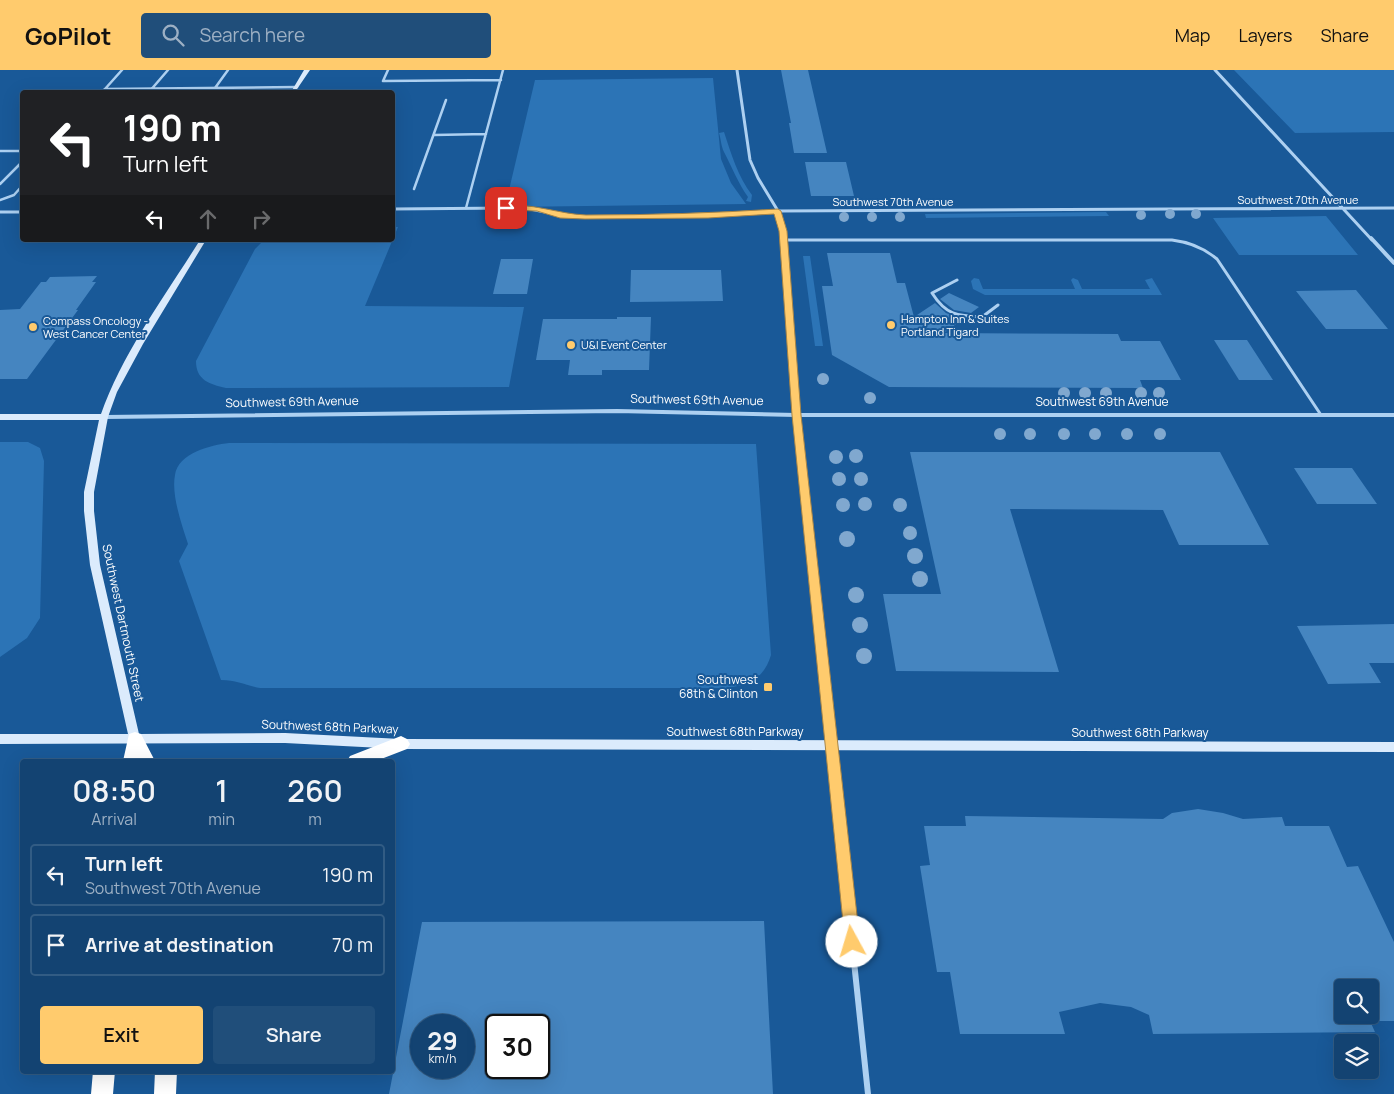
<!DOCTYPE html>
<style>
body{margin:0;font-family:Manrope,sans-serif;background:#204e7a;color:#f1f3f6;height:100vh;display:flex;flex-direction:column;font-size:19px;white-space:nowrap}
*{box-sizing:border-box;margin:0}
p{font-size:16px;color:#9db0c4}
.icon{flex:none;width:28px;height:28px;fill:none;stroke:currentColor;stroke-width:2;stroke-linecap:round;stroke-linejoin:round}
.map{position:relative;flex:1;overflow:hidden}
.details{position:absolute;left:20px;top:689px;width:375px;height:315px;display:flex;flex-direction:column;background:#134372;border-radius:5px;box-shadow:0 5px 20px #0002,0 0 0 1px #325c84}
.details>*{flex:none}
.banner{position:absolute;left:20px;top:20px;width:375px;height:152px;border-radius:5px;box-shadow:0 5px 20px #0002,0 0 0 1px #325c84;background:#202124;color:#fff;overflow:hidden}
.tools{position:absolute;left:1334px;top:909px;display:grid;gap:10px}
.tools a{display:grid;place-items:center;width:45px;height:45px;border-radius:5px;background:#134372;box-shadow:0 5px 20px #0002,0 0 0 1px #325c84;font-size:25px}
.speed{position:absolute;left:410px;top:944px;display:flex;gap:10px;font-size:25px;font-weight:700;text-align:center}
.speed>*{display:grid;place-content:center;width:65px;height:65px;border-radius:50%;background:#134372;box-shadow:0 5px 20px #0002,0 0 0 1px #325c84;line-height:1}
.speed small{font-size:12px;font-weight:400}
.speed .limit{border:2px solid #111;border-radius:8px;background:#fff;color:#111}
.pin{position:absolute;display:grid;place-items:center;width:42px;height:42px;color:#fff;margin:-21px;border-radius:10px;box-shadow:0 2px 8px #0006}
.me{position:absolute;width:55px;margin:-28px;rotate:354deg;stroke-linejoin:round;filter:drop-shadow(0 0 4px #0008)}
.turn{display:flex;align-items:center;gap:18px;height:105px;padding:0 20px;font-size:22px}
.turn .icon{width:65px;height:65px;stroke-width:2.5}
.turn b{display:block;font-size:35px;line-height:42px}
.lanes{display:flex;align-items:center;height:48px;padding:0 20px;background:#0003;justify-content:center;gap:25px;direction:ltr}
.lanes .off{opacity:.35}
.eta{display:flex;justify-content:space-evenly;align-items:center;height:85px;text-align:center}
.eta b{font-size:30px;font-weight:600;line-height:35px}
.primary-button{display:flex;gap:10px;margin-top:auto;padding:10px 20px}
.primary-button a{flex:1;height:58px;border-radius:5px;background:#ffcb6d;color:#111;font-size:20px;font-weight:600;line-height:58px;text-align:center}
.primary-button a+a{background:#204e7a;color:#f1f3f6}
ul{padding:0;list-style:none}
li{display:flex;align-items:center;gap:15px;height:62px;margin:0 10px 8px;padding:0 10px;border:2px solid #325c84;border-radius:5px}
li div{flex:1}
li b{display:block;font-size:19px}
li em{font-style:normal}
header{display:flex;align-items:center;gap:30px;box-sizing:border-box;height:70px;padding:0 25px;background:#ffcb6d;color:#111}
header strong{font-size:24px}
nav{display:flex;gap:28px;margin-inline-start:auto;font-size:18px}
.search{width:350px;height:45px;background:#204e7a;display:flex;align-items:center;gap:12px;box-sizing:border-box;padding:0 18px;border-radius:5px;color:#9db0c4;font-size:19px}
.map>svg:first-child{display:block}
.green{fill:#2c74b6}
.building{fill:#4585c0;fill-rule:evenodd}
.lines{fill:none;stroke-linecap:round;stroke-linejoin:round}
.lane-far1{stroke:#add0f1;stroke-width:2.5}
.lane{stroke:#add0f1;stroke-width:3}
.street-far3{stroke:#add0f1;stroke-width:3}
.street-far2{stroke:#add0f1;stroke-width:4}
.street-far1{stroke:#add0f1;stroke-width:5}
.street{stroke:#add0f1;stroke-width:6}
.secondary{fill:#dbebfc;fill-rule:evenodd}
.highway{fill:#fff;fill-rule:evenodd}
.tree{fill:#80a8cf}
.route{fill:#ffcb6d;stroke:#a68447}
.poi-dot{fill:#ffcb6d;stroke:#195998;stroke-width:2}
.labels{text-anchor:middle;stroke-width:4;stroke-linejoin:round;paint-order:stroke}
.far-street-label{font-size:11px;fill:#fff;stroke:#195998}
.far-poi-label{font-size:11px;fill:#fff;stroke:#195998;text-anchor:start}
.street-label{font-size:12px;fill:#fff;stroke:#195998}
.poi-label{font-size:12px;fill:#fff;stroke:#195998;text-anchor:end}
</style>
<header>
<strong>GoPilot</strong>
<div class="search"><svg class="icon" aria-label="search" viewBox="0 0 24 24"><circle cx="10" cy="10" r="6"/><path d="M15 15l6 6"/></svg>Search here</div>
<nav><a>Map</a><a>Layers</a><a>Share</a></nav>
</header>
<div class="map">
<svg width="1394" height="1024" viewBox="0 0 1394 1024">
<rect width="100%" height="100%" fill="#195998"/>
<path class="green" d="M1234,0H1394V62L1295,63Z
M713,8L721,89L731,113L746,134L505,137L535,10Z
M724,62C731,83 738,107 752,125L751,132L746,131L748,127C738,113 732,97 724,82C721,76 721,69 719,63Z
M1106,142L1109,146L926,148L925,144Z
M1326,146L1358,185H1239L1213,148Z
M393,157H398L365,236L524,237L509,317L226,318C209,314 196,310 196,291L255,179L264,170H392Z
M803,186H810L823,276H815Z
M974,208L979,209L983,219H1075L1071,210L1073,208L1078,210L1082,219H1150L1145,210L1152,208L1162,225H985L973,219L971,211Z
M0,372H28L40,378L44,391L40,548L27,568L0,587Z
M229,373L756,374L771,585C764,608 750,615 727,618H260C244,615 237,610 221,610L179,491L188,474C182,455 171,425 175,405C178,383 211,375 229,373Z"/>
<path class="building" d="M781,0H808L827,83H794L789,53H791Z
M805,92H846L854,126H811Z
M827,183H890L897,213H905L914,247L935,233L946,243L963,249L944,263L1118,264L1121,271H1160L1181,310H1140L1143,318L889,317L832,285L822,216H833Z
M501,189H533L527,224H493Z
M631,200H721L723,231L630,232Z
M97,206L92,212H96L76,240H78L27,309H0V240L20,239L41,212H46L50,207Z
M1356,220L1388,259H1326L1296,221Z
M949,223L979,237L971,243L954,240L940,229Z
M617,247H651L649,300H602V305H568L570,290H536L543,249H617Z
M1214,270H1247L1273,310H1239Z
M910,382H1220L1269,475H1179L1163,440L1010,439L1059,602L896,601L883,524H941Z
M1294,398H1352L1377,434H1317Z
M1394,554V593H1369L1381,613L1328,614L1297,556Z
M1198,739L1223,743L1243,749L1282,747L1285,756H1329L1347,797L1358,796L1394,872V951H1370L1375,962L1153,964L1149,945L1131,937L1100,933L1059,942L1065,964H960L950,902H937L920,796L930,795L924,756H966L965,746L1163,749L1172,743ZM1342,918H1370V945H1342Z
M764,851L773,1024H389L422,852ZM421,955H464V998H421ZM496,955H539V998H496Z"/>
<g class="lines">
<path class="lane-far1" d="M388,0L383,11L501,10
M215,18L228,0
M105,19L122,0
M101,22L105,19L297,17
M149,22L168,0
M434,65L486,64
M0,81H22
M0,114L22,92
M414,119L446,30
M0,130L14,125L22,116
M466,138L503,0"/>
<path class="lane" d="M784,170H1172C1189,172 1204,178 1217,189L1321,345
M957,210L932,223C946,245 957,246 982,247L998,235"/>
<path class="street-far3" d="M737,0L750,90L758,108L778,141L784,170
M1215,0L1372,170
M392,139L525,138L560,145L585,147L708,146L778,141L1394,138
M0,142H22"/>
<path class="street-far2" d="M784,168L800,387
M1371,168L1394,193
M104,347L617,341L796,345H1394"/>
<path class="street-far1" d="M800,386L830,666"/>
<path class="street" d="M830,665L868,1024"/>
<path class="secondary" d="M304,0H310L295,22H291Z
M200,170H206L143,274L117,322L108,347L94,422V441L100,495L139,664L285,663L401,669L1394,672V682L401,679L285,673L0,674V664H128L90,495L84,441V422L99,350H0V344H101C123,282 165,226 200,170Z"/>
<path class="highway" d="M135,662L141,664L155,691H123L129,664Z
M401,666L407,669L410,674L407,679L376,691H347L350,686Z
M93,1001H115L113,1024H91Z
M155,1001H177L176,1024H154Z"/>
</g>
<g class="tree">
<circle cx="1170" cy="144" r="5"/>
<circle cx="1196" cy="144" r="5"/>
<circle cx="1141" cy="145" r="5"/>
<circle cx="844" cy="147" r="5"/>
<circle cx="872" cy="147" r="5"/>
<circle cx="900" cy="147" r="5"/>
<circle cx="823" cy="309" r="6"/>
<circle cx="1064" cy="323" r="6"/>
<circle cx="1085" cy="323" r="6"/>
<circle cx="1106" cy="323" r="6"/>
<circle cx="1141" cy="323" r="6"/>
<circle cx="1159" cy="323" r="6"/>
<circle cx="870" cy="328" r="6"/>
<circle cx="1000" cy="364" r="6"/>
<circle cx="1030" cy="364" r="6"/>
<circle cx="1064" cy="364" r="6"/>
<circle cx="1095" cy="364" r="6"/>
<circle cx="1127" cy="364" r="6"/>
<circle cx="1160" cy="364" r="6"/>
<circle cx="856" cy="386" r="7"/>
<circle cx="836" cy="387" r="7"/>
<circle cx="839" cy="409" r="7"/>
<circle cx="861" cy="409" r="7"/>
<circle cx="865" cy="434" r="7"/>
<circle cx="843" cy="435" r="7"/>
<circle cx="900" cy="435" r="7"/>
<circle cx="910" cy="463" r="7"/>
<circle cx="847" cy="469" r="8"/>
<circle cx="915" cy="486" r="8"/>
<circle cx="920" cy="509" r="8"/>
<circle cx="856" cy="525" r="8"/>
<circle cx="860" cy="555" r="8"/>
<circle cx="864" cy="586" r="8"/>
</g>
<path class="route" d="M503,136C531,132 558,144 586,145C650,145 714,143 778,139L781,141L787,161L801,345L860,872L857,877L852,879L847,877L845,872L792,345L779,161L774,144L708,148L585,149L560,148L537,141L506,140H503Z"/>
<g class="poi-dot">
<circle cx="891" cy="255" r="5"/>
<circle cx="33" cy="257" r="5"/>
<circle cx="571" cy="275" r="5"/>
<rect x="763" y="612" width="10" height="10" rx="2.5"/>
</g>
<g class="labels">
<g class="far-street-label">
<text x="1298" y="134">Southwest 70th Avenue</text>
<text x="893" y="136">Southwest 70th Avenue</text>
</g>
<g class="far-poi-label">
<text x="901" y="253">Hampton Inn &amp; Suites<tspan x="901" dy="13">Portland Tigard</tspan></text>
<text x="43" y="255">Compass Oncology -<tspan x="43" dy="13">West Cancer Center</tspan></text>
<text x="581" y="279">U&amp;I Event Center</text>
</g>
<g class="street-label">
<text transform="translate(697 330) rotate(1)" y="4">Southwest 69th Avenue</text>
<text transform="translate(292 332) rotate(-1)" y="4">Southwest 69th Avenue</text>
<text x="1102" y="336">Southwest 69th Avenue</text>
<text transform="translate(123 553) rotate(78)" y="4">Southwest Dartmouth Street</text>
<text transform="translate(330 657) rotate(2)" y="4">Southwest 68th Parkway</text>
<text x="735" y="666">Southwest 68th Parkway</text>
<text x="1140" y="667">Southwest 68th Parkway</text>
</g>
<g class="poi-label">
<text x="758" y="614">Southwest<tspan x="758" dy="14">68th &amp; Clinton</tspan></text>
</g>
</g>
</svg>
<div class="tools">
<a><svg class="icon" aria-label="search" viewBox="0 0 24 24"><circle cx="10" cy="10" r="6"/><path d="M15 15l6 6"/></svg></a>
<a><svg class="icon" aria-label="layers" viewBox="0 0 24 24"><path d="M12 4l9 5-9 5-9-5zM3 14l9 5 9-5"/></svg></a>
</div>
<div class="speed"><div>29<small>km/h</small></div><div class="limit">30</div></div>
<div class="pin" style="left:506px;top:138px;background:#d93025"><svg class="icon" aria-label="arrive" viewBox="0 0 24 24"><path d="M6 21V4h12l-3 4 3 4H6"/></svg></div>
<svg class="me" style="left:852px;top:872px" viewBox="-20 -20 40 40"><circle r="19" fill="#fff"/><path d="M0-13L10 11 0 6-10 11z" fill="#ffcb6d"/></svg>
<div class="banner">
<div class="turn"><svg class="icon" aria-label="left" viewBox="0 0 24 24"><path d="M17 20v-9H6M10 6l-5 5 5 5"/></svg><div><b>190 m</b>Turn left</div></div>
<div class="lanes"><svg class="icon" aria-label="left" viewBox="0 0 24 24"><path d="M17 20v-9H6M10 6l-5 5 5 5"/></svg><svg class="icon off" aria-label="ahead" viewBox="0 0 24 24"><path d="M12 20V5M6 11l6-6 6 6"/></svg><svg class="icon off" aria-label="right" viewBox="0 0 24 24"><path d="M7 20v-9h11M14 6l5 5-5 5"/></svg></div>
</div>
<section class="details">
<div class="eta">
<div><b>08:50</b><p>Arrival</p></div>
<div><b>1</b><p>min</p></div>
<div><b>260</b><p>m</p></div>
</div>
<ul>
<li><svg class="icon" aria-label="left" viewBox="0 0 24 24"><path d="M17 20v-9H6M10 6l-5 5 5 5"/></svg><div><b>Turn left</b><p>Southwest 70th Avenue</p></div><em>190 m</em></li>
<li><svg class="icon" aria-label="arrive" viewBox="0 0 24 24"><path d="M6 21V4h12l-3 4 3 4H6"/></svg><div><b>Arrive at destination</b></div><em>70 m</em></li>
</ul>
<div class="primary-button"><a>Exit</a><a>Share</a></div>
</section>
</div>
